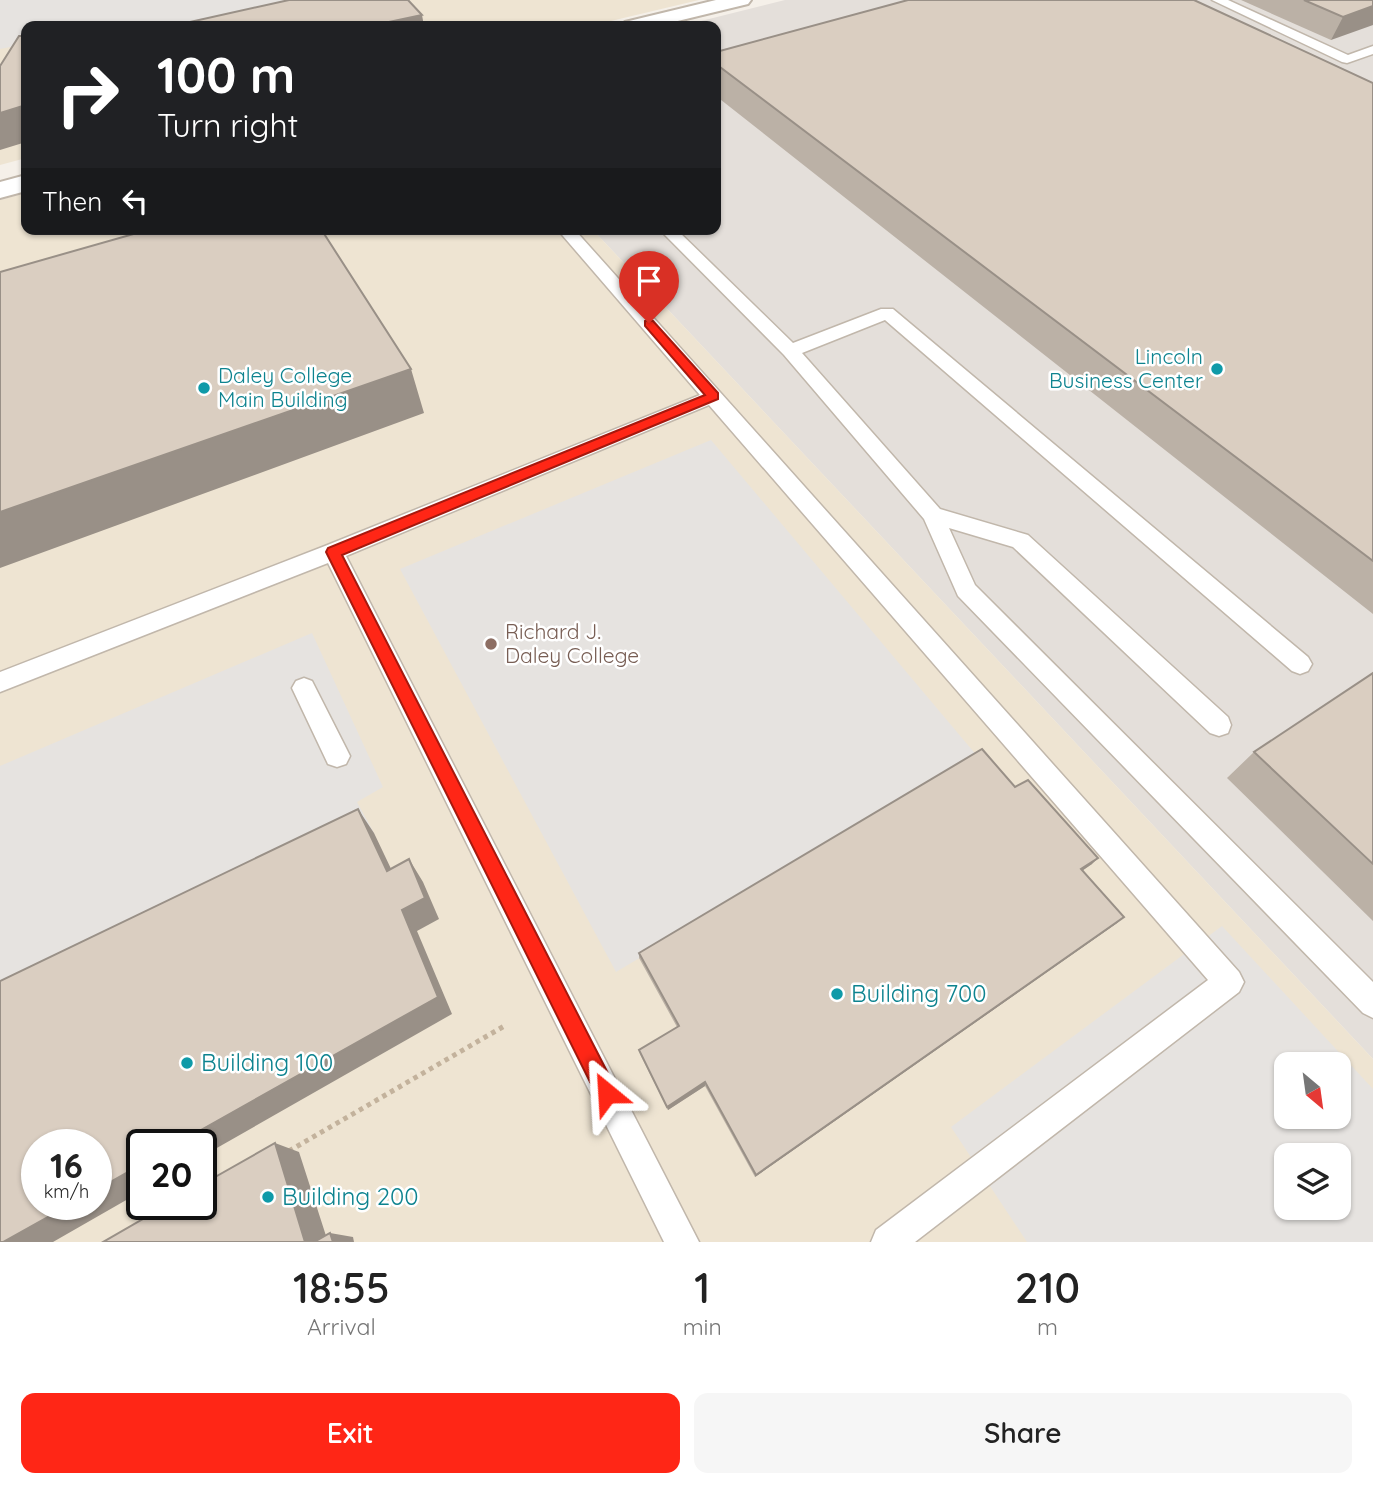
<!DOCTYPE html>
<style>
body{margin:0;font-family:Quicksand,sans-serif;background:#f6f6f6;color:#222;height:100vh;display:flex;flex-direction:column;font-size:26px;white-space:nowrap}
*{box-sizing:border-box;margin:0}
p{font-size:23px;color:#767676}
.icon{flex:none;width:38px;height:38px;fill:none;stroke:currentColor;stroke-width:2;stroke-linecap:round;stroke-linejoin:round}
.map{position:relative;height:1242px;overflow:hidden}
.panel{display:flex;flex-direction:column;background:#fff;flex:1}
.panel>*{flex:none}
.banner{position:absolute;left:21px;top:21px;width:700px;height:214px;border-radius:14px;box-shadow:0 2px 5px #0004;background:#202124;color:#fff;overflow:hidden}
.needle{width:46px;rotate:151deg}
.controls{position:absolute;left:1274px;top:1052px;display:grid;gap:14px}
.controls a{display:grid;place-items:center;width:77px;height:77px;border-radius:14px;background:#fff;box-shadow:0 2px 5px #0004;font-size:35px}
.speed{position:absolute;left:21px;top:1129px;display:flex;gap:14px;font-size:35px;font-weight:700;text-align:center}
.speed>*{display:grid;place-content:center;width:91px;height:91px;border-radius:50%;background:#fff;box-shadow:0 2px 5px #0004;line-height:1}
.speed small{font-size:18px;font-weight:400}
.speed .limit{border:4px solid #111;border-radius:10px;background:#fff;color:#111}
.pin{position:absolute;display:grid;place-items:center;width:60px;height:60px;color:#fff;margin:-72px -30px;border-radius:50% 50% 50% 0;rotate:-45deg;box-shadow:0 0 7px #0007}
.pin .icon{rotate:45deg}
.me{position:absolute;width:77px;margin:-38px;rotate:333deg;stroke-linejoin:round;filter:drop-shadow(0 0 5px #0008)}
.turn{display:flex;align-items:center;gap:24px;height:147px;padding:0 21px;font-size:32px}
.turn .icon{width:91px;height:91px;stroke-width:2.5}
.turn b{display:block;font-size:49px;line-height:60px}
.then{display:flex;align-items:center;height:66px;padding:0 21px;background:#0003;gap:14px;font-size:26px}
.eta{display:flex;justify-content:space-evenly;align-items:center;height:119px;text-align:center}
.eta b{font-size:42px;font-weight:600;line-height:49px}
.cta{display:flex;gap:14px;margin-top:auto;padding:14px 21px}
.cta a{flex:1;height:80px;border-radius:14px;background:#ff2616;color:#fff;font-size:28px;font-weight:600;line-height:80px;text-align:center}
.cta a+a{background:#f6f6f6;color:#222}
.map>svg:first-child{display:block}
.industrial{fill:#e4dfda}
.education{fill:#eee4d2;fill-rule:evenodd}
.parking{fill:#e6e3e0;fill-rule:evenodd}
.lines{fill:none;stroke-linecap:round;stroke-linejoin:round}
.lane-casing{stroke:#c1b7ab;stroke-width:3}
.street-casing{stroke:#c1b7ab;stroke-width:4}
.path{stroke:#c3b29c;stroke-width:5;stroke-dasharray:4.5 4.5;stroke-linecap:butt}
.lane{fill:#fff;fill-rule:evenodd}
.street{fill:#fff;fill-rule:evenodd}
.wall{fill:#bbb1a6}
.shaded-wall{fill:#999087}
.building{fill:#dacec1;stroke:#999087;stroke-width:2}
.route{fill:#ff2616;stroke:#a6190e;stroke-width:2}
.culture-dot{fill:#0f9aa8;stroke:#fff;stroke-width:2.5}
.education-dot{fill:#8d6e63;stroke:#fff;stroke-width:2.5}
.labels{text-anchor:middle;stroke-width:5;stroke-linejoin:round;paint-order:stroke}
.culture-label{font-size:21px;fill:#0d838f;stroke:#fff;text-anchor:end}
.education-label{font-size:21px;fill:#785e54;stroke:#fff;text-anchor:start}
.near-culture-label{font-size:24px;fill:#0d838f;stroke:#fff;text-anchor:start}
</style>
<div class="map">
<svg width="1373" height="1242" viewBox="0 0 1373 1242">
<rect width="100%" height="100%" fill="#f5f0e9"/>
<path class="industrial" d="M785,0H1373V1059L592,229H716V26H681Z"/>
<path class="education" d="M0,0H699L590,26H26V158L0,165Z
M26,193V229H592L1373,1059V1242H0V200ZM1286,1064H1339V1116H1286ZM37,1144H96V1204H37ZM142,1144H201V1204H142ZM1286,1155H1339V1208H1286Z"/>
<path class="parking" d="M0,0H301L181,26H26V44L0,49Z
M711,440L978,757L616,972L400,569Z
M312,633L383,787L357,802L374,833L3,1015L0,1028V766Z
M1222,926L1373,1089V1242H1027L951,1127ZM1286,1064H1339V1116H1286ZM1286,1155H1339V1208H1286Z"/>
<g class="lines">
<g class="lane-casing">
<path id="lane" d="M1212,0H1228L1348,55L1373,46V54L1347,63L1342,62Z
M557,229H574L1239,972L1244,982L1239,992L915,1242H871L876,1230L1208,980L709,405L346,556L699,1242H664L328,563L0,692V672L325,546L700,395Z
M659,229H676L793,343L881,309H893L1308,657L1312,664L1308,671L1300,674L1292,671L885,320L802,353L940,509L1028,535L1228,717L1231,725L1228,733L1219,736L1210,733L1013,547L949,528L975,585L1373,982V1018L1363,1013L958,596L924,519L784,355Z
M304,678L312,681L346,748L350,756L346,764L337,767L328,764L292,688L296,681Z"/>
</g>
<g class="street-casing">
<path id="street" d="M716,0H751L748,4L657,26H622L625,22Z
M26,175V191L0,198V182Z"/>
</g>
<path class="path" d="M289,1151L506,1025"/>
<use href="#lane" class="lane"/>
<use href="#street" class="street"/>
</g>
<path class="wall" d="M1241,0H1373L1331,40Z
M716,52L1373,83V614L716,96Z
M1373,673V921L1227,778L1254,752Z
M1015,787L1092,864L1083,870L1117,923L755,1177L705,1086L668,1110L640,1054L639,1050L677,1027L639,958V953Z"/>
<path class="shaded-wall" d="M1373,6V25L1331,40L1343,17Z
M422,15L424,26H370Z
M26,105V142L0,150V113Z
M411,369L424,413L0,568V512Z
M358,809L374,833L403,894L387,871Z
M1098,858L1092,864L1076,875L1081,869Z
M409,859L423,882L439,919L417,931L452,1014L201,1157V1144H176L402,910Z
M1124,917L1117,923L755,1177L756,1175Z
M705,1082V1086L668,1110L667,1107Z
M275,1143L299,1152L328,1242H305Z
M142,1164V1191L53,1242H3L71,1204H96V1190Z
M330,1233L353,1237L354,1242H333Z"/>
<path class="building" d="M289,0H408L422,15L370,26H172Z
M908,0H1194L1373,83V561L716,64V52Z
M1304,0H1373V6L1343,17Z
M19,36H26V105L0,113V66Z
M151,229H321L411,369L0,512V272Z
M1373,673V864L1254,752Z
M982,749L1015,787L1028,780L1098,858L1081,869L1124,917L756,1175L705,1082L667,1107L639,1050L679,1026L639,953Z
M358,809L387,871L409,859L425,898L402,910L438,997L176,1144H142V1164L96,1190V1144H37V1204H71L3,1242H0V981Z
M275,1143L305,1242H103L169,1204H201V1185Z
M330,1233L333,1242H314Z"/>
<path class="route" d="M649,320L653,321L718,393V399L342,555L614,1085L617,1093L614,1100L607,1103L599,1100L326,552L328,548L705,395L645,326V321Z"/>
<g class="culture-dot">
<circle cx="1217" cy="369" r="7"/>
<circle cx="204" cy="388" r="7"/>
<circle cx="837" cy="994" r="7"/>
<circle cx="187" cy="1063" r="7"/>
<circle cx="268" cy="1197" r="7"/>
</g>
<circle class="education-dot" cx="491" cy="644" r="7"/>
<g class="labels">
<g class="culture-label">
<text x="1203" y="364">Lincoln<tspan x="1203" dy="24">Business Center</tspan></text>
<text x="218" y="383" text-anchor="start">Daley College<tspan x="218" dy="24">Main Building</tspan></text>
</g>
<g class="education-label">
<text x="505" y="639">Richard J.<tspan x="505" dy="24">Daley College</tspan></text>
</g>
<g class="near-culture-label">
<text x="851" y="1002">Building 700</text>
<text x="201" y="1071">Building 100</text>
<text x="282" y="1205">Building 200</text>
</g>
</g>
</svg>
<div class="controls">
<a><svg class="needle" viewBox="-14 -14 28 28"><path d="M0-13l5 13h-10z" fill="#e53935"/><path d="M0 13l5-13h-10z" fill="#767676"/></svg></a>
<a><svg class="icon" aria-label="layers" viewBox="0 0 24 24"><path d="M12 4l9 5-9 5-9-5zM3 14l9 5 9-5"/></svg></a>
</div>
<div class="speed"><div>16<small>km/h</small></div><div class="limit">20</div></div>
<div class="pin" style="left:649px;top:323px;background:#d93025"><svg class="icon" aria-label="arrive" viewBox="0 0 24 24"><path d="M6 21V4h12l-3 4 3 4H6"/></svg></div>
<svg class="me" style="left:607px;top:1093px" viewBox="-20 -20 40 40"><path d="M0-17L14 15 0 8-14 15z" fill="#ff2616" stroke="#fff" stroke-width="4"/></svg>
<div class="banner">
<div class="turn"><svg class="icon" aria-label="right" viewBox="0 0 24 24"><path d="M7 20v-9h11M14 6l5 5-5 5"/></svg><div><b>100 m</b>Turn right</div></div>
<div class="then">Then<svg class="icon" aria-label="left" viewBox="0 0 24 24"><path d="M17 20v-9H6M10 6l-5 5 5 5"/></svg></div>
</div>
</div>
<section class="panel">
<div class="eta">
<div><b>18:55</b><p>Arrival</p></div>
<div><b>1</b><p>min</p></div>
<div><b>210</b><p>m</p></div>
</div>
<div class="cta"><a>Exit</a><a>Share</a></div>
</section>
